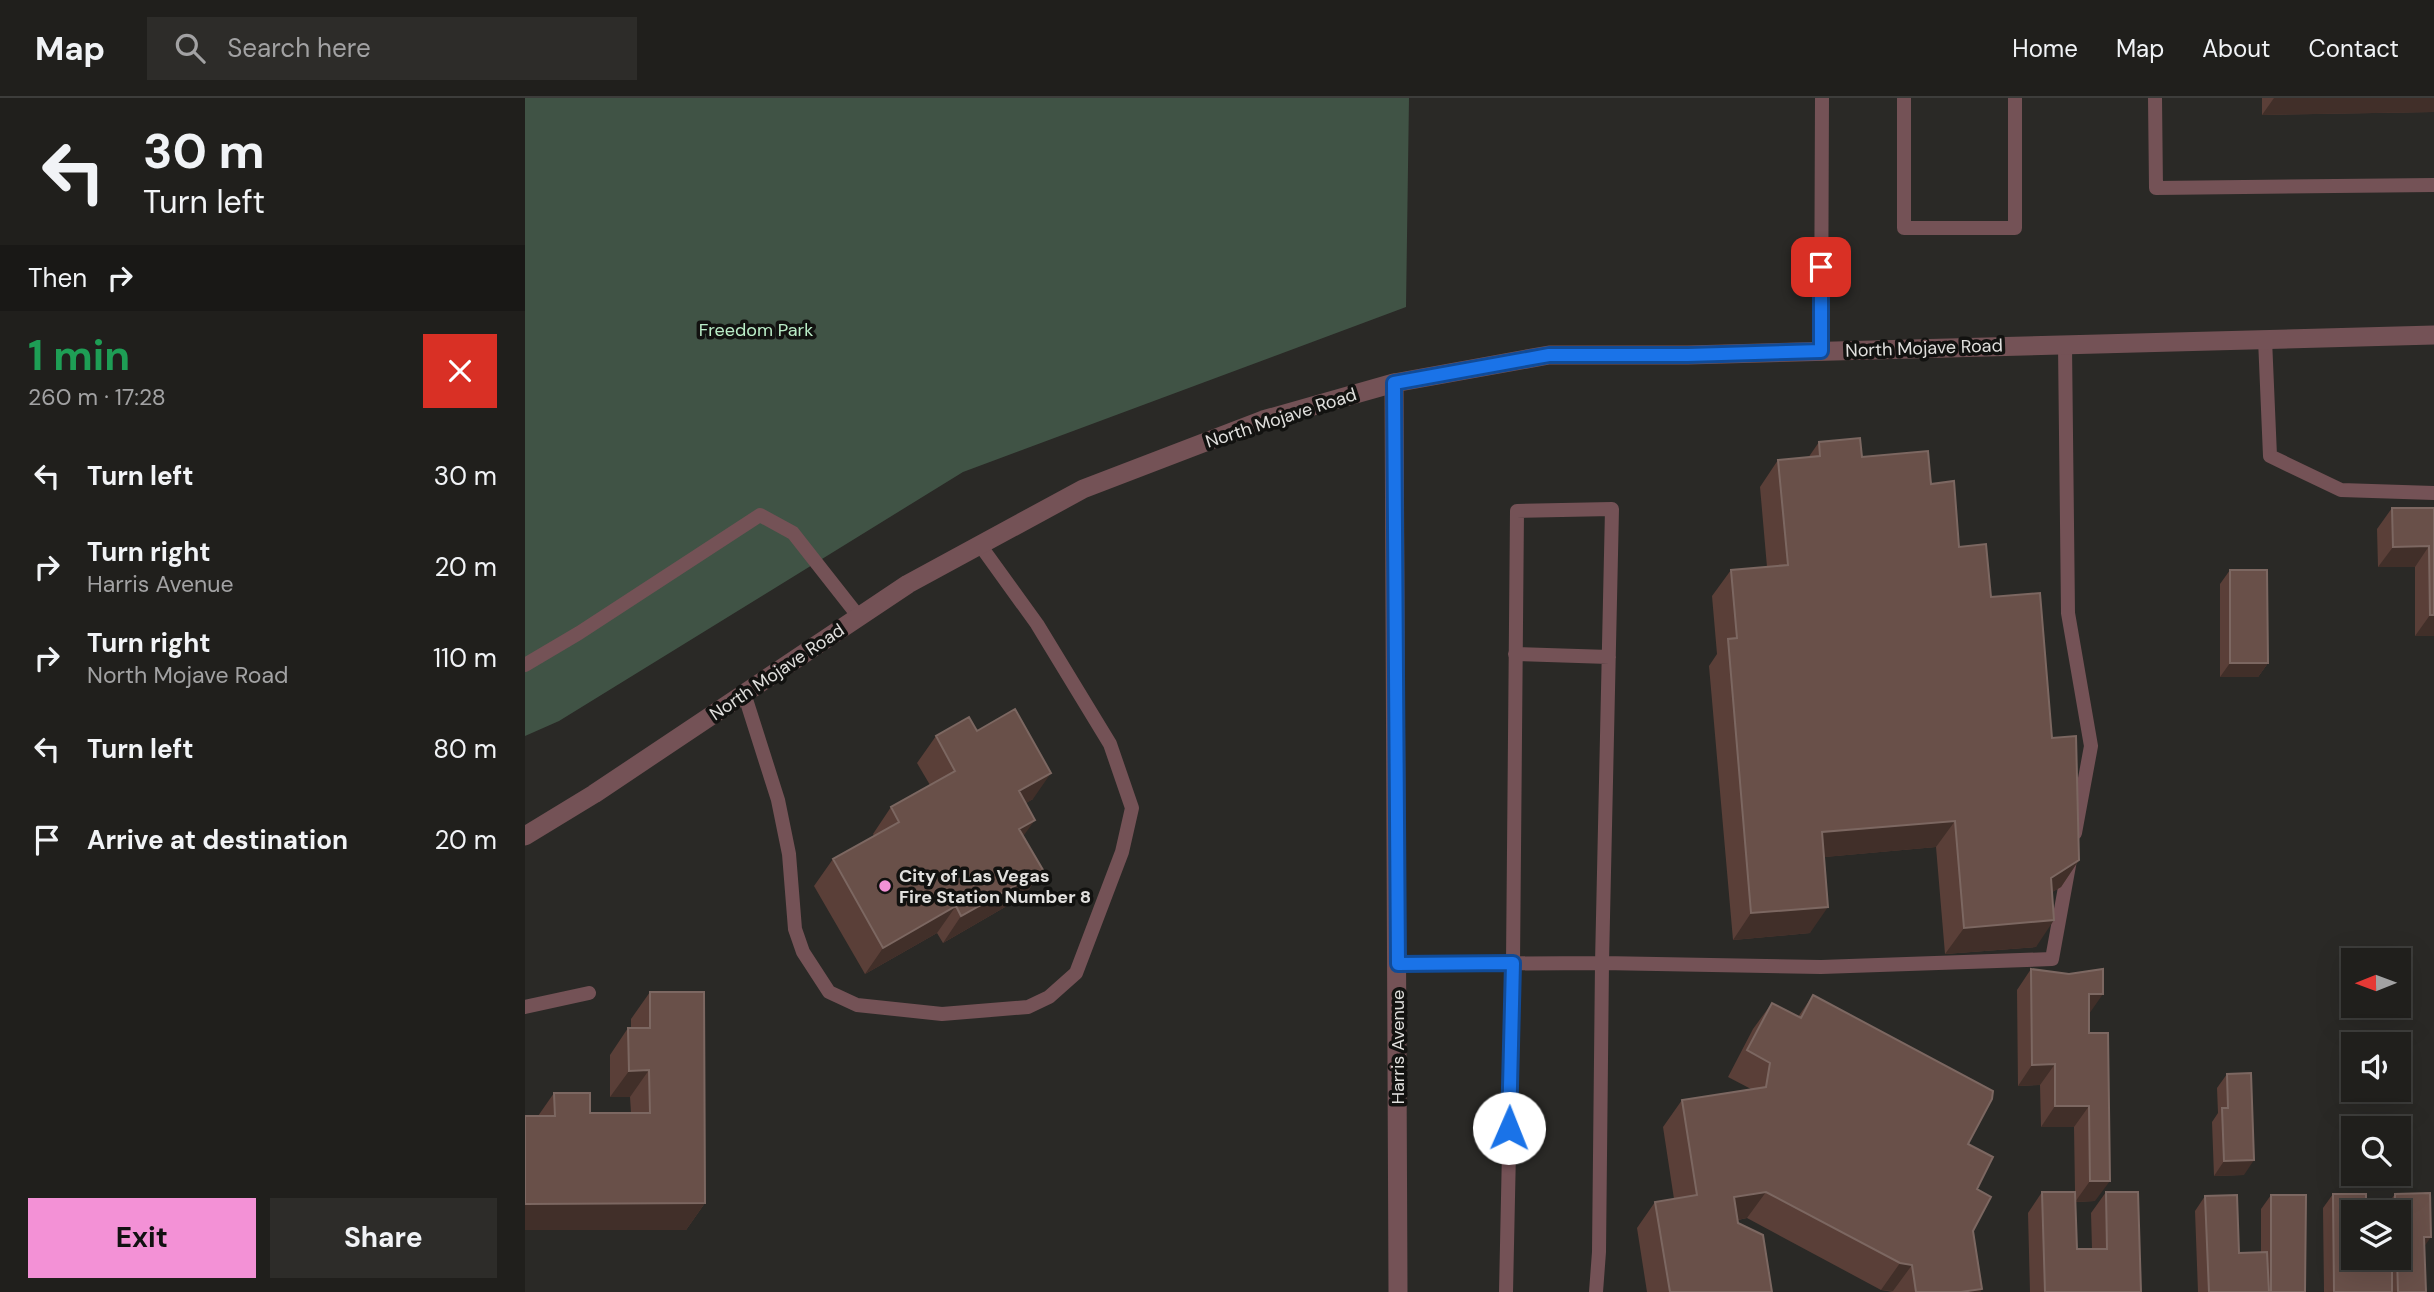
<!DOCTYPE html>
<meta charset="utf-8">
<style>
body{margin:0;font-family:"DM Sans",sans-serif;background:#2d2c29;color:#f1f3f6;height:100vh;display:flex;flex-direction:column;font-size:26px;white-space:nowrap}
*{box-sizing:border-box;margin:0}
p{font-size:23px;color:#a2a2a3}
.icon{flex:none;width:38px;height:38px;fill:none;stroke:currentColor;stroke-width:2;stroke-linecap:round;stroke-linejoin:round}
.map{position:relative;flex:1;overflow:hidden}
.panel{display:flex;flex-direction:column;background:#201f1c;width:525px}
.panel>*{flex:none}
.guide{background:#201f1c;color:#f1f3f6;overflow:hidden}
.needle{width:46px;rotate:269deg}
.controls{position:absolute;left:1816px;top:850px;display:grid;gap:14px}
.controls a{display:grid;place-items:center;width:70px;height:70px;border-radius:0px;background:#201f1c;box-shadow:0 7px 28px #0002,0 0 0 2px #3d3d3b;font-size:35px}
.pin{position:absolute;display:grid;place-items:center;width:60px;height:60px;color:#fff;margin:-30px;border-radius:14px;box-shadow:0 4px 10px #0006}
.me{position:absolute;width:77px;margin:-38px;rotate:1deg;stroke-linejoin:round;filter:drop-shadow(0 0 5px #0008)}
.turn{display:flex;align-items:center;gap:24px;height:147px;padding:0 28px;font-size:32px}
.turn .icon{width:91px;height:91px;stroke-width:2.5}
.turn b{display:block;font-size:49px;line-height:60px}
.then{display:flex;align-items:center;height:66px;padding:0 28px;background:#0003;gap:14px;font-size:26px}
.round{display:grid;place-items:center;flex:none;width:74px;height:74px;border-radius:0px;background:#2d2c29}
.summary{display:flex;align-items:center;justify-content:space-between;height:119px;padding:0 28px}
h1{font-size:42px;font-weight:700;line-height:52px;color:#1e9e55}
.action{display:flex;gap:14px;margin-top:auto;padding:14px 28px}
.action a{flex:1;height:80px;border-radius:0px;background:#f391d6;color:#111;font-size:28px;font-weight:700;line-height:80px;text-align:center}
.action a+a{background:#2d2c29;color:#f1f3f6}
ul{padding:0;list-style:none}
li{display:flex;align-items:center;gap:21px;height:91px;padding:0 28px}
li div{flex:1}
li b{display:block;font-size:26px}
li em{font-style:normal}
header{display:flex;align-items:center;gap:42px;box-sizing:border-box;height:98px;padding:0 35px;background:#201f1c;border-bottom:2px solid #3d3d3b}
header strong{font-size:33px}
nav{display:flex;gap:38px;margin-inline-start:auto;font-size:24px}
.search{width:490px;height:63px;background:#2d2c29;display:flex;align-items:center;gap:18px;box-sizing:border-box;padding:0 24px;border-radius:0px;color:#a2a2a3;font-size:26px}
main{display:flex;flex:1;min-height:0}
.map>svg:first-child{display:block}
.green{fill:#405345}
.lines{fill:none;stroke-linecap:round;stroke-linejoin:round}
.service{stroke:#745256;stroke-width:14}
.minor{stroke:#745256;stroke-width:19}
.tertiary{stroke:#745256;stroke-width:19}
.wall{fill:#5a3f38}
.shaded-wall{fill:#412f29}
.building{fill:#695049;stroke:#7c6761;stroke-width:2}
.route-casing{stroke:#114b97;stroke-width:18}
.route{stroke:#1a73e8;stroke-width:12}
.poi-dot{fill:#f391d6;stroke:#121210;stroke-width:2.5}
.labels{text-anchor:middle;stroke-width:7;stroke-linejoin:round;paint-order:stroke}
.park-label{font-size:18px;fill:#baedc7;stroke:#121210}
.street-label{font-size:18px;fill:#e1e0de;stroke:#121210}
.poi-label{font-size:18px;font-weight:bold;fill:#e1e0de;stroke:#121210;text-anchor:start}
</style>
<header>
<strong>Map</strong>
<div class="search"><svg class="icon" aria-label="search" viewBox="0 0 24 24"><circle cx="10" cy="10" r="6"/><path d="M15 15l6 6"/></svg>Search here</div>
<nav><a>Home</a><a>Map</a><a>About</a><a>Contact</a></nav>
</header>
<main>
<section class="panel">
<div class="guide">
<div class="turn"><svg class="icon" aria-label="left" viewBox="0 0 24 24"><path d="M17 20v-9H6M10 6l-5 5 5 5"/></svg><div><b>30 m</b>Turn left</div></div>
<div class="then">Then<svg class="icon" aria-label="right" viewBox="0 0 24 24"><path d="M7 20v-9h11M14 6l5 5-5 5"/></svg></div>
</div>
<div class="summary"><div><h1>1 min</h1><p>260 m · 17:28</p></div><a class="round" style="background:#d93025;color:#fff"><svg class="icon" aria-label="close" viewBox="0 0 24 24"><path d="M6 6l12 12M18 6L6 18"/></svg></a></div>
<ul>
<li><svg class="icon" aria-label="left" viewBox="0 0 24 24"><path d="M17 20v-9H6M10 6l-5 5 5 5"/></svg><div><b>Turn left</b></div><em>30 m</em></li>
<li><svg class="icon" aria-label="right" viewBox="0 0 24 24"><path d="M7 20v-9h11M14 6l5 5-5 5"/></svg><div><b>Turn right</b><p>Harris Avenue</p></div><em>20 m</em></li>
<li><svg class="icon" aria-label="right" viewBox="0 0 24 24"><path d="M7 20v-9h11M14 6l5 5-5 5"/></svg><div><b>Turn right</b><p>North Mojave Road</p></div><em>110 m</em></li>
<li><svg class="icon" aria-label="left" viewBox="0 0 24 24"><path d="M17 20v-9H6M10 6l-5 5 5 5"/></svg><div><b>Turn left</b></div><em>80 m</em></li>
<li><svg class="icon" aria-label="arrive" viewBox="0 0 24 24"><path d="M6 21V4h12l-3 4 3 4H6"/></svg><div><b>Arrive at destination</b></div><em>20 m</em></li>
</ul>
<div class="action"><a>Exit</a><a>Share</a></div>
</section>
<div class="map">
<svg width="1909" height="1194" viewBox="0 0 1909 1194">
<rect width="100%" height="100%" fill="#2a2926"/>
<path class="green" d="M0,0H884L881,209L438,374L34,623L0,638Z"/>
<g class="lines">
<path class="service" d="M1379,0V130H1490V0
M1630,0L1631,90L1909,87
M1740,241L1745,358L1816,392L1909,395
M1540,247L1543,515L1566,648L1550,735
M1296,253L1297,0
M990,556L1084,559
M0,567L54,535L235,417L268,435L334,519
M219,595L253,702L264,756L270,831L278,854L304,894L332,907L417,916L503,909L524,899L551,875L597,754L607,710L585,646L512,526L455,447
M873,866L1077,865L1074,1154L1071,1194
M0,909L64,895
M981,1194L988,865L992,413L1087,411L1077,865L1296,869L1527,861L1545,762"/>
<path class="minor" d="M869,285L873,1194"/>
<path class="tertiary" d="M0,738L69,696L383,486L558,391L738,322L869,285L1024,257H1163L1909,237"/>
</g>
<path class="wall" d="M1737,0H1909V14L1737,17Z
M1294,344L1337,359L1406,386L1434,449L1466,499L1527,640L1554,762L1536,789L1527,794L1511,849L1420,856L1411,749L1299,759L1285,835L1208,842L1184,568L1192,556L1187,498L1206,472L1242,469L1235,389L1253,362L1283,360Z
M1867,410H1909V538H1890V469H1853L1852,431Z
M1705,472L1743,565L1733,579H1695V486Z
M452,633L508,701L501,705L498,737L518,772L499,798L418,845L412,835L340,876L289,788L308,761L349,738L348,736L366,709L405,687L392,665L411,638Z
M1506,871L1564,916L1570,1103L1550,1104L1552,1151H1567L1566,1115L1581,1094L1616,1194H1505L1503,1115L1517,1094H1550L1549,1029H1516L1515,987L1493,988L1492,892Z
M125,894L180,1105L161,1132L13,1018L29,995L65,1015H106L105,999H85V957L103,930H106V921Z
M1288,897L1443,1046L1452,1091L1448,1133L1457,1191L1455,1194H1368L1356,1192L1222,1120L1213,1122V1125L1247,1194H1122L1112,1130L1130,1104L1149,1101L1138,1029L1157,1002L1226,991L1203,979L1228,931L1247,905L1273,919Z
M1702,976L1719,1077L1689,1078L1687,1024L1693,1015L1692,990Z
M1808,1096L1829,1160H1874V1115H1860V1110L1870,1096L1899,1148L1901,1194H1799L1798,1110Z
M1746,1097L1780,1194H1673L1670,1113L1680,1098L1714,1155L1736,1154V1111Z"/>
<path class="shaded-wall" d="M1749,0H1909V14L1737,17Z
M1904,448L1890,469H1853L1868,449Z
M1905,517H1909V538H1890Z
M1705,565H1743L1733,579H1695Z
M526,675L508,701L475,720L494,693Z
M510,722L491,748L494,731Z
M1430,723L1411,749L1278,761L1297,734Z
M1554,762L1536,789L1507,806L1526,780Z
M518,772L499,798L418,845L436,818Z
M431,808L412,835L340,876L358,850Z
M1303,809L1285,835L1208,842L1226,815Z
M1529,822L1511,849L1420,856L1439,830Z
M1564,896H1578L1564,916Z
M1530,966L1515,987L1493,988L1507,967Z
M124,972L105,999H85L104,973Z
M1530,1008H1564L1549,1029H1516Z
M1729,1062L1719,1077L1689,1078L1699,1063Z
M1565,1083H1585L1570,1103L1550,1104Z
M1241,1094L1222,1120L1190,1126L1209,1099Z
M180,1105L161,1132H0V1106Z
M1899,1139H1906L1896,1153Z
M1375,1165L1387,1167L1368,1193L1356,1192Z
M1457,1191L1455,1194H1436Z"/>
<path class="building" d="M1335,340L1337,359L1403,353L1406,386L1429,383L1434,449L1461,446L1466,499L1515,495L1527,640L1551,638L1554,762L1526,780L1529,822L1439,830L1430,723L1297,734L1303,809L1226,815L1203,541L1212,540L1206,472L1263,467L1253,362L1295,358L1294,344Z
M1867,410H1909V517H1905L1904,448L1868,449Z
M1705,472H1742L1743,565H1705Z
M490,611L526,675L494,693L510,722L494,731L518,772L436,818L431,808L358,850L308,761L374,724L366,709L430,673L411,638L444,619L452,633Z
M1506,871L1544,876L1578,871V896H1564V935H1583L1585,1083H1565L1564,1008H1530V966L1507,967Z
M125,894H179L180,1105L0,1106V1018H30L29,995H65V1015H125L124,972L104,973L103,930H125Z
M1288,897L1468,993L1467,1001L1443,1046L1468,1059L1452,1091L1466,1099L1448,1133L1457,1191L1436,1194H1391L1387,1167L1375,1165L1241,1094L1209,1099L1213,1125L1238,1137L1247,1194H1145L1130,1104L1172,1097L1157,1002L1241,989L1245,965L1222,952L1247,905L1276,920Z
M1726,975L1729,1062L1699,1063L1697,1010H1703L1702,976Z
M1517,1094H1550L1552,1151H1582L1581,1094H1613L1616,1194H1520Z
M1905,1095L1906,1139H1899L1901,1194H1873L1872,1160H1874V1115H1870V1096Z
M1808,1096H1841V1115H1829V1160H1867V1194H1809Z
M1712,1097L1714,1155L1742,1154L1744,1194H1684L1680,1098Z
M1746,1097H1781L1780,1194H1746Z"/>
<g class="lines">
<g class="route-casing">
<path id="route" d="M984,1030L988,865L873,866L869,285L1024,257H1163L1296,253V169"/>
</g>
<use href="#route" class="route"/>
</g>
<circle class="poi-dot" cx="360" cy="788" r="7"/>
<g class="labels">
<g class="park-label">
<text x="231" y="238">Freedom Park</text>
</g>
<g class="street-label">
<text transform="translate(1399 250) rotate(-2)" y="6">North Mojave Road</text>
<text transform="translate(756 320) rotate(-18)" y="6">North Mojave Road</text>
<text transform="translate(252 574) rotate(-34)" y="6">North Mojave Road</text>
<text transform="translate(873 949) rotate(-90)" y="6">Harris Avenue</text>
</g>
<g class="poi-label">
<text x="374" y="784">City of Las Vegas<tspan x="374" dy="21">Fire Station Number 8</tspan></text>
</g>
</g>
</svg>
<div class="controls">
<a><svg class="needle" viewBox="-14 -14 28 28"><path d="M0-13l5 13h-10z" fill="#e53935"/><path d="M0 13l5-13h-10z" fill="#a2a2a3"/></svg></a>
<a><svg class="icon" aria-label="sound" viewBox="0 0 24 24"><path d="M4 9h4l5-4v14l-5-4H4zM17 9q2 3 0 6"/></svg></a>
<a><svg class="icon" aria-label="search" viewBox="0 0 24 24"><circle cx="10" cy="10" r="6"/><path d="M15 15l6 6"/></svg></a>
<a><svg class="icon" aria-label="layers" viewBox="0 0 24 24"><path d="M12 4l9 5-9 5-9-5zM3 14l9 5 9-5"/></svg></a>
</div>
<div class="pin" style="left:1296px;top:169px;background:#d93025"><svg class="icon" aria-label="arrive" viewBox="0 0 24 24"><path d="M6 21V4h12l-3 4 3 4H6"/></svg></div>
<svg class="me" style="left:984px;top:1030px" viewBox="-20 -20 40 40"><circle r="19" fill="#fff"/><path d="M0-13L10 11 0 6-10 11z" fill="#1a73e8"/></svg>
</div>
</main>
